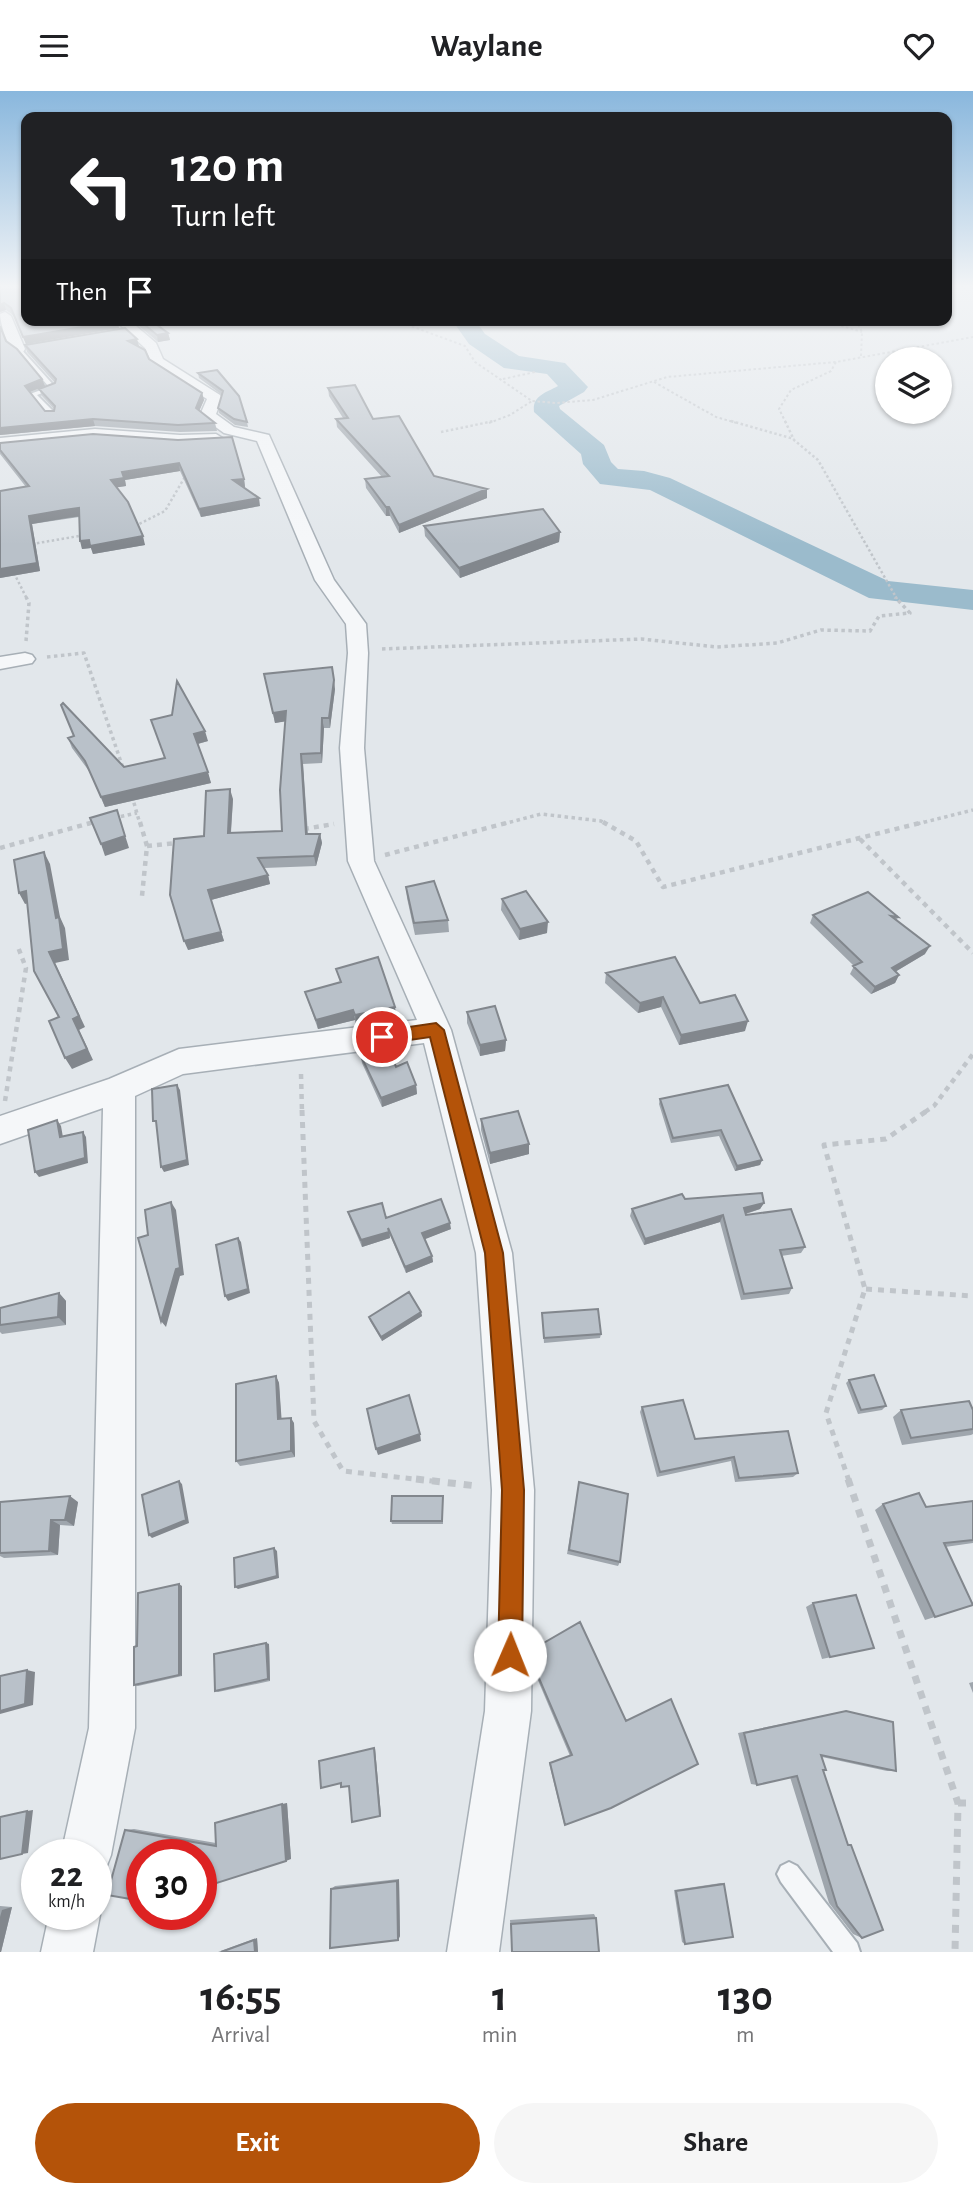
<!DOCTYPE html>
<style>
body{margin:0;font-family:"Alegreya Sans",sans-serif;background:#f6f6f6;color:#202124;height:100vh;display:flex;flex-direction:column;font-size:26px;white-space:nowrap}
*{box-sizing:border-box;margin:0}
p{font-size:23px;color:#757577}
.icon{flex:none;width:38px;height:38px;fill:none;stroke:currentColor;stroke-width:2;stroke-linecap:round;stroke-linejoin:round}
.map{position:relative;height:1861px;overflow:hidden}
.side{display:flex;flex-direction:column;background:#fff;flex:1}
.side>*{flex:none}
.guide{position:absolute;left:21px;top:21px;width:931px;height:214px;border-radius:14px;box-shadow:0 2px 5px #0004;background:#202124;color:#fff;overflow:hidden}
.tools{position:absolute;left:875px;top:256px;display:grid;gap:14px}
.tools a{display:grid;place-items:center;width:77px;height:77px;border-radius:50%;background:#fff;box-shadow:0 2px 5px #0004;font-size:35px}
.speed{position:absolute;left:21px;top:1748px;display:flex;gap:14px;font-size:35px;font-weight:700;text-align:center}
.speed>*{display:grid;place-content:center;width:91px;height:91px;border-radius:50%;background:#fff;box-shadow:0 2px 5px #0004;line-height:1}
.speed small{font-size:18px;font-weight:400}
.speed .limit{border:10px solid #d22;background:#fff;color:#111}
.pin{position:absolute;display:grid;place-items:center;width:60px;height:60px;color:#fff;margin:-30px;border:4px solid #fff;border-radius:50%;box-shadow:0 2px 7px #0007}
.me{position:absolute;width:77px;margin:-38px;rotate:1deg;stroke-linejoin:round;filter:drop-shadow(0 0 5px #0008)}
.turn{display:flex;align-items:center;gap:24px;height:147px;padding:0 35px;font-size:32px}
.turn .icon{width:91px;height:91px;stroke-width:2.5}
.turn b{display:block;font-size:49px;line-height:60px}
.then{display:flex;align-items:center;height:66px;padding:0 35px;background:#0003;gap:14px;font-size:26px}
.eta{display:flex;justify-content:space-evenly;align-items:center;height:119px;text-align:center}
.eta b{font-size:42px;font-weight:700;line-height:49px}
.primary-button{display:flex;gap:14px;margin-top:auto;padding:14px 35px}
.primary-button a{flex:1;height:80px;border-radius:42px;background:#b45309;color:#fff;font-size:28px;font-weight:700;line-height:80px;text-align:center}
.primary-button a+a{background:#f6f6f6;color:#202124}
header{display:flex;justify-content:space-between;align-items:center;height:91px;padding:0 35px;background:#fff;font-size:32px;font-weight:700}
.map>svg:first-child{display:block}
.lines{fill:none;stroke-linecap:round;stroke-linejoin:round}
.river{fill:#9bbbcc;fill-rule:evenodd}
.service-casing{stroke:#a7afb6;stroke-width:4}
.minor-casing{stroke:#a7afb6;stroke-width:3}
.path-far5{stroke:#c0c5ca;stroke-width:2;stroke-dasharray:2.5 2.5;stroke-linecap:butt}
.path-far4{stroke:#c0c5ca;stroke-width:2.5;stroke-dasharray:2.5 2.5;stroke-linecap:butt}
.path-far3{stroke:#c0c5ca;stroke-width:3.5;stroke-dasharray:3.5 3.5;stroke-linecap:butt}
.path-far2{stroke:#c0c5ca;stroke-width:4.5;stroke-dasharray:5 5;stroke-linecap:butt}
.path-far1{stroke:#c0c5ca;stroke-width:5;stroke-dasharray:6 6;stroke-linecap:butt}
.path{stroke:#c0c5ca;stroke-width:7;stroke-dasharray:8 8;stroke-linecap:butt}
.service{fill:#f5f7f9;fill-rule:evenodd}
.minor{fill:#f5f7f9;fill-rule:evenodd}
.wall{fill:#9fa6ad}
.shaded-wall{fill:#82878d}
.building{fill:#b9c1c9;stroke:#82878d;stroke-width:2}
.route{fill:#b45309;stroke:#753606;stroke-width:2}
</style>
<header><svg class="icon" aria-label="menu" viewBox="0 0 24 24"><path d="M4 6h16M4 12h16M4 18h16"/></svg>Waylane<svg class="icon" aria-label="heart" viewBox="0 0 24 24"><path d="M12 20l-8-8c-3-5 5-10 8-4 3-6 11-1 8 4z"/></svg></header>
<div class="map">
<svg width="973" height="1861" viewBox="0 0 973 1861">
<rect width="100%" height="100%" fill="#e2e7eb"/>
<g class="lines">
<path class="river" d="M452,229H475L485,243L519,265L565,272L588,296L584,301L559,315L560,318L604,354L611,371L618,378L644,380L670,387L888,490L973,499V519L869,507L650,399L600,393L583,373L581,363L534,321C532,305 545,302 558,295L547,283L504,277L469,253Z"/>
<g class="service-casing">
<path id="service" d="M16,257H20L56,297L37,304L55,322V326H49L30,303L49,296Z
M789,1771L797,1775L857,1852L860,1861H833L781,1791L777,1783L781,1775Z"/>
</g>
<g class="minor-casing">
<path id="minor" d="M5,221L11,225L25,258L23,261L18,262C7,257 1,235 0,223Z
M115,229H129L156,252L163,268L220,304L222,307L216,323L234,336L269,344L334,489L366,533L368,562L364,657L374,770L451,939L512,1162L534,1399L531,1620L499,1861H447L485,1620L492,1399L476,1162L424,952L183,983L135,1005V1637L111,1764L104,1782L96,1785V1764H61L89,1637L103,1017L0,1053V1025L109,988L179,958L417,929L348,770L340,657L348,562L346,533L315,489L257,350L224,342L203,327L200,324L207,308L152,273L145,257Z
M95,338L180,344L216,343L224,348L216,353L180,354L95,348L0,357V347Z
M25,562L32,564L35,568L32,572L0,578V566Z
M96,1816L100,1824L93,1861H41L49,1824H96Z"/>
</g>
<path class="path-far5" d="M405,229L408,234L465,255L475,271L532,310L556,312L593,309L667,286L836,271L973,246
M822,229L862,241
M856,229L862,241L861,265
M503,288L535,281
M654,291L716,326L737,332
M489,332L510,324L532,310
M786,332L779,318L791,299L831,280L836,271"/>
<path class="path-far4" d="M731,330L794,348
M785,330L794,349L818,369L897,508
M441,341L494,330
M135,435L165,420L186,384
M32,453L85,444
M14,482L27,508"/>
<path class="path-far3" d="M26,550L29,512L26,506
M382,558L641,548L717,556L777,552L821,539L870,540L879,525L910,522L895,506
M47,566L84,562L123,677
M132,705L140,733
M114,727L137,722
M88,733L95,731
M503,733L541,723L601,730L606,733
M917,733L973,719"/>
<path class="path-far2" d="M140,731L147,755L142,805
M603,731L636,750L663,796L924,731
M304,738L334,733
M860,748L973,862
M147,755L177,752
M0,757L94,731
M385,764L510,731
M301,983L302,1021
M5,1010L26,877L18,856
M925,1021L934,1015L973,963"/>
<path class="path-far1" d="M302,1019L314,1330L343,1380L432,1390
M866,1198L973,1205
M849,1390L826,1322L865,1198L824,1054L886,1048L928,1019"/>
<path class="path" d="M416,1388L477,1395
M848,1388L958,1712L955,1861
M958,1712H973"/>
<use href="#service" class="service"/>
<use href="#minor" class="minor"/>
</g>
<path class="wall" d="M0,194L119,237L26,253L13,224L6,219L0,221Z
M132,229H150L168,242L170,249L158,251Z
M0,235L6,250L42,288L45,295L30,301L45,320H54L55,319L42,305L39,298L55,292L27,261L25,254L139,255H138L149,268L202,302L204,309L199,320L215,332L217,340L180,341L95,335L0,344Z
M217,279L247,331L248,336L235,334L219,322L218,317L222,304L199,287L198,282Z
M328,297L373,328L434,385L487,407L399,442L390,425H386L366,397L365,388L382,386L337,336L336,328L343,327L329,305Z
M93,343L244,388L245,396H243L260,415L201,426L180,380L125,389L126,395L117,396L145,454L93,463L91,457L82,458L79,426L32,433L40,480L0,487L26,396L0,363V359Z
M424,435L560,441L559,451L460,487L425,445Z
M264,583L335,598L330,637H324L322,672L303,673L308,743H320L322,752L316,775L264,777L268,784L270,793L211,809L224,850L188,859L204,745L233,708L231,742L282,740L285,630L275,632Z
M151,629L208,650L198,653L211,692L105,716L89,680L72,657L68,647L124,676L165,667Z
M406,796L448,829L449,841L415,844L407,807Z
M502,808L547,842L519,849L501,819Z
M813,824L898,826L897,829L925,863L895,881L899,884L895,892L871,903L850,883L854,875L810,832Z
M336,878L395,916L396,926L356,934L355,929L318,938L308,910L305,901L340,891Z
M606,882L700,912L745,940L679,954L661,916L638,922L605,892Z
M467,921L506,949L505,960L480,965L467,932Z
M363,953L396,976L416,994L417,1003L382,1016L362,972L360,963L364,962Z
M728,994L762,1069L760,1074L735,1080L719,1045L671,1052L659,1013L660,1008Z
M481,1028L529,1053V1063L490,1073L481,1039Z
M685,1108L764,1112L760,1118L746,1123V1124L805,1156L801,1162L781,1165L792,1197L789,1203L741,1209L720,1131L644,1154L630,1125L632,1118Z
M348,1121L386,1127L451,1138L424,1148L432,1165L433,1171L406,1182L390,1144V1147L362,1156L350,1128Z
M59,1202L66,1210V1234L2,1243L0,1241V1217Z
M421,1221L422,1225L382,1250L370,1230L369,1226Z
M542,1222L601,1243L600,1247L544,1252Z
M276,1285L279,1292L281,1328L294,1332L295,1366L240,1375L236,1370Z
M849,1289L886,1315L882,1319L858,1323L846,1292Z
M642,1316L695,1348L798,1382L793,1386L735,1391L731,1370L657,1386L640,1321Z
M901,1319H973V1343L971,1344L902,1354L893,1326Z
M579,1391L620,1471L618,1475L567,1463Z
M443,1408V1433H392L391,1430Z
M973,1410V1452L945,1456L973,1514L925,1529L875,1419L883,1413L926,1416Z
M0,1411H78L74,1435L60,1434L58,1464L4,1467L0,1465Z
M182,1495V1585L138,1595L134,1594L137,1555Z
M813,1512L874,1557L822,1568L806,1516Z
M266,1552L269,1553L270,1590L218,1601L215,1600Z
M535,1557L611,1717L565,1734L564,1733L549,1672L570,1665L534,1580Z
M973,1591V1602L969,1592Z
M846,1620L896,1680H887L822,1666L823,1679L848,1753L851,1754L862,1847L853,1843L829,1812L790,1686L757,1694L751,1693L738,1642Z
M287,1712L291,1768L125,1739L134,1738L216,1752Z
M399,1788L400,1845L398,1849L331,1798L335,1795Z
M721,1792L724,1793L685,1853L682,1851L674,1799Z
M0,1815L12,1816L1,1861H0Z
M594,1823L596,1827L512,1861L510,1829Z
M257,1847L258,1861H218Z"/>
<path class="shaded-wall" d="M4,212L6,219L0,221V214Z
M118,230L119,237L26,253L23,246Z
M168,242L170,249L158,251L157,244Z
M137,248L139,255L130,257L128,250Z
M42,288L45,295L27,302L25,295Z
M202,302L204,309L197,325L196,317Z
M93,328L95,335L0,344V337Z
M179,372L180,380L125,389L126,395L113,397L111,389L122,381Z
M244,388L245,396L235,397L233,389Z
M487,398V407L399,442V434Z
M259,407L260,415L201,426L199,418Z
M386,416H389L390,425H386Z
M79,417L82,425L67,427L32,433L40,480L0,487V478L29,425L64,419Z
M560,441L559,451L460,487L459,477Z
M143,445L145,454L93,463L91,457L82,458L80,450Z
M334,589L335,598L330,637L329,627Z
M286,620L288,630L275,632L273,622Z
M322,627L324,637L322,672L321,662Z
M205,640L208,650L197,653L194,643Z
M301,663L303,673L308,753L306,743Z
M208,681L211,692L105,716L101,706Z
M230,698L233,708L230,752L228,742Z
M117,719L129,757L105,765L101,753Z
M320,743L322,752L316,775L314,765Z
M44,761L50,773L60,826L65,837L69,869L55,872L85,936L79,939L93,969L72,978L65,967L73,928L49,861L56,827Z
M268,784L270,793L211,809L224,850L188,859L184,850L208,799Z
M26,800L32,811L25,813L19,802Z
M548,831L547,842L519,849L520,838Z
M930,855L925,863L888,885L892,877Z
M899,884L895,892L871,903L875,896Z
M663,906L661,916L638,922L640,912Z
M395,916L396,926L356,934L355,924Z
M353,919L355,929L318,938L316,929Z
M748,930L745,940L679,954L681,944Z
M506,949L505,960L480,965V954Z
M177,994L180,999L189,1074L164,1081L161,1076Z
M416,994L417,1003L382,1016L381,1007Z
M57,1029L61,1035L64,1052L60,1046Z
M83,1041L86,1046L88,1072L39,1086L35,1081Z
M529,1053V1063L490,1073V1062Z
M762,1069L760,1074L735,1080L737,1075Z
M171,1111L176,1119L184,1184L180,1185L166,1236L161,1230Z
M764,1112L760,1118L741,1124L744,1117Z
M723,1124L720,1131L644,1154L645,1148Z
M450,1132L451,1138L423,1149L422,1142Z
M389,1141L390,1147L362,1156L361,1149Z
M238,1147L241,1151L250,1202L228,1210L225,1205Z
M432,1165L433,1171L406,1182L405,1176Z
M59,1202L66,1210V1234L58,1226Z
M421,1221L422,1225L382,1250L381,1246Z
M276,1285L279,1292L282,1334L278,1328Z
M291,1327L294,1332L295,1366L291,1360Z
M420,1343L421,1350L378,1364L376,1358Z
M179,1390L182,1393L189,1432L152,1447L149,1444Z
M70,1405L78,1411L74,1435L65,1429Z
M51,1429L60,1434L58,1464L49,1460Z
M274,1457L277,1460L279,1487L238,1498L235,1496Z
M179,1493L182,1495V1585L179,1584Z
M266,1552L269,1553L270,1590L268,1588Z
M27,1579L35,1581L33,1614L0,1623V1620Z
M374,1657H375L381,1724L380,1725Z
M287,1712L291,1768L286,1770L282,1713Z
M33,1719L28,1762L22,1763L27,1720Z
M399,1788L400,1845L398,1849L397,1790Z
M12,1816L1,1861H0V1826L2,1819Z
M257,1847L258,1861H255L254,1849Z"/>
<path class="building" d="M0,194H26V229L118,230L23,246L11,217L4,212L0,214Z
M139,229H150L168,242L157,244Z
M0,235L6,250L17,258L42,288L25,295L45,320H54L55,315L39,298L55,292L56,288L25,254L125,237L137,248L128,250L145,259L149,268L202,302L196,317L215,332L178,334L93,328L0,337Z
M217,279L239,305L247,331L234,328L218,317L223,300L198,282Z
M355,294L373,328L399,325L434,385L487,398L399,434L389,416H386L365,388L389,385L336,328L348,327L328,297Z
M93,343L178,349L232,346L244,388L233,389L259,407L199,418L179,372L122,381L124,387L111,389L128,411L143,445L90,455L89,449L80,450L79,417L64,419L29,425L37,472L0,478V400L29,395L0,359V352Z
M543,418L560,441L459,477L424,435Z
M332,576L334,589L329,627H322L321,662L301,663L306,743H320L314,765L258,767L268,784L208,799L221,841L184,850L170,804L174,748L204,745L206,700L230,698L228,742L282,740L280,699L286,620L273,622L264,583Z
M177,590L205,640L194,643L208,681L101,706L85,670L68,647L74,645L61,614L63,612L124,676L165,667L151,629L172,624Z
M117,719L125,745L101,753L90,727Z
M44,761L56,827L59,826L63,858L49,861L79,925L73,928L87,958L65,967L49,930L59,926L34,880L26,800L19,802L14,769Z
M434,790L448,829L414,832L406,796Z
M526,800L548,831L520,838L502,808Z
M868,801L898,826L891,825L930,855L892,877L899,884L875,896L853,875L862,871L813,824Z
M378,866L395,916L355,924L353,919L316,929L305,901L341,891L336,878Z
M675,866L700,912L735,904L748,930L681,944L663,906L640,912L606,882Z
M495,915L506,949L480,954L467,921Z
M386,950L396,976L407,971L416,994L381,1007L360,963L365,962L363,953Z
M177,994L187,1069L161,1076L156,1030H153L152,998Z
M728,994L762,1069L737,1075L721,1039L673,1047L660,1008Z
M518,1020L529,1053L490,1062L481,1028Z
M57,1029L60,1046L83,1041L85,1067L35,1081L28,1039Z
M762,1102L764,1112L744,1117L746,1124L791,1118L805,1156L780,1159L792,1197L744,1203L723,1124L645,1148L632,1118L682,1103L685,1108Z
M441,1108L450,1132L422,1142L432,1165L405,1176L388,1137L389,1141L361,1149L348,1121L382,1112L386,1127Z
M171,1111L180,1177L176,1178L161,1230L138,1147L148,1144L145,1119Z
M238,1147L248,1198L225,1205L216,1154Z
M409,1201L421,1221L381,1246L369,1226Z
M59,1202L58,1226L0,1234V1217Z
M598,1218L601,1243L544,1247L542,1222Z
M874,1284L886,1315L861,1319L849,1289Z
M276,1285L278,1328L291,1327V1360L236,1370V1293Z
M409,1304L420,1343L376,1358L367,1318Z
M683,1309L695,1348L788,1340L798,1382L739,1387L734,1366L660,1381L642,1316Z
M969,1310L973,1319V1338L911,1347L901,1319Z
M179,1390L186,1429L149,1444L142,1404Z
M579,1391L628,1403L620,1471L569,1459Z
M919,1402L926,1416L973,1410V1449L944,1452L973,1514L935,1526L883,1413Z
M70,1405L65,1429H51L49,1460L0,1462V1411Z
M392,1405H443L442,1430H391Z
M274,1457L277,1485L235,1496L234,1467Z
M179,1493V1584L134,1594V1556L137,1555L138,1502Z
M856,1504L874,1557L830,1566L813,1512Z
M580,1531L626,1630L671,1608L698,1673L611,1717L565,1734L550,1672L572,1664L535,1578V1557Z
M266,1552L268,1588L215,1600L214,1563Z
M27,1579L25,1613L0,1620V1585Z
M846,1620L893,1631L896,1680L821,1664L826,1679H823L848,1754H851L883,1839L862,1847L837,1815L797,1685L757,1694L744,1642Z
M374,1657L380,1725L352,1731L349,1695L341,1696V1692L321,1697L319,1670Z
M282,1713L286,1770L201,1797V1764H142V1810L107,1804L125,1739L216,1755L215,1732Z
M27,1720L22,1763L0,1768V1726Z
M397,1790L398,1849L330,1857L331,1798Z
M724,1793L733,1846L685,1853L676,1800Z
M596,1827L599,1861H512L511,1833Z
M254,1849L255,1861H221Z"/>
<linearGradient id="sky" x2="0" y2="1"><stop stop-color="#89b7dd"/><stop offset="0.43" stop-color="#f2f4f6"/><stop offset="1" stop-color="#f2f4f6" stop-opacity="0"/></linearGradient>
<rect width="973" height="454" fill="url(#sky)"/>
<path class="route" d="M436,932L444,939L503,1162L524,1399L522,1564L518,1573L510,1577L501,1573L498,1564L502,1399L485,1162L430,946L382,953L373,946L382,940Z"/>
</svg>
<div class="tools">
<a><svg class="icon" aria-label="layers" viewBox="0 0 24 24"><path d="M12 4l9 5-9 5-9-5zM3 14l9 5 9-5"/></svg></a>
</div>
<div class="speed"><div>22<small>km/h</small></div><div class="limit">30</div></div>
<div class="pin" style="left:382px;top:946px;background:#d93025"><svg class="icon" aria-label="arrive" viewBox="0 0 24 24"><path d="M6 21V4h12l-3 4 3 4H6"/></svg></div>
<svg class="me" style="left:510px;top:1564px" viewBox="-20 -20 40 40"><circle r="19" fill="#fff"/><path d="M0-13L10 11 0 6-10 11z" fill="#b45309"/></svg>
<div class="guide">
<div class="turn"><svg class="icon" aria-label="left" viewBox="0 0 24 24"><path d="M17 20v-9H6M10 6l-5 5 5 5"/></svg><div><b>120 m</b>Turn left</div></div>
<div class="then">Then<svg class="icon" aria-label="arrive" viewBox="0 0 24 24"><path d="M6 21V4h12l-3 4 3 4H6"/></svg></div>
</div>
</div>
<section class="side">
<div class="eta">
<div><b>16:55</b><p>Arrival</p></div>
<div><b>1</b><p>min</p></div>
<div><b>130</b><p>m</p></div>
</div>
<div class="primary-button"><a>Exit</a><a>Share</a></div>
</section>
